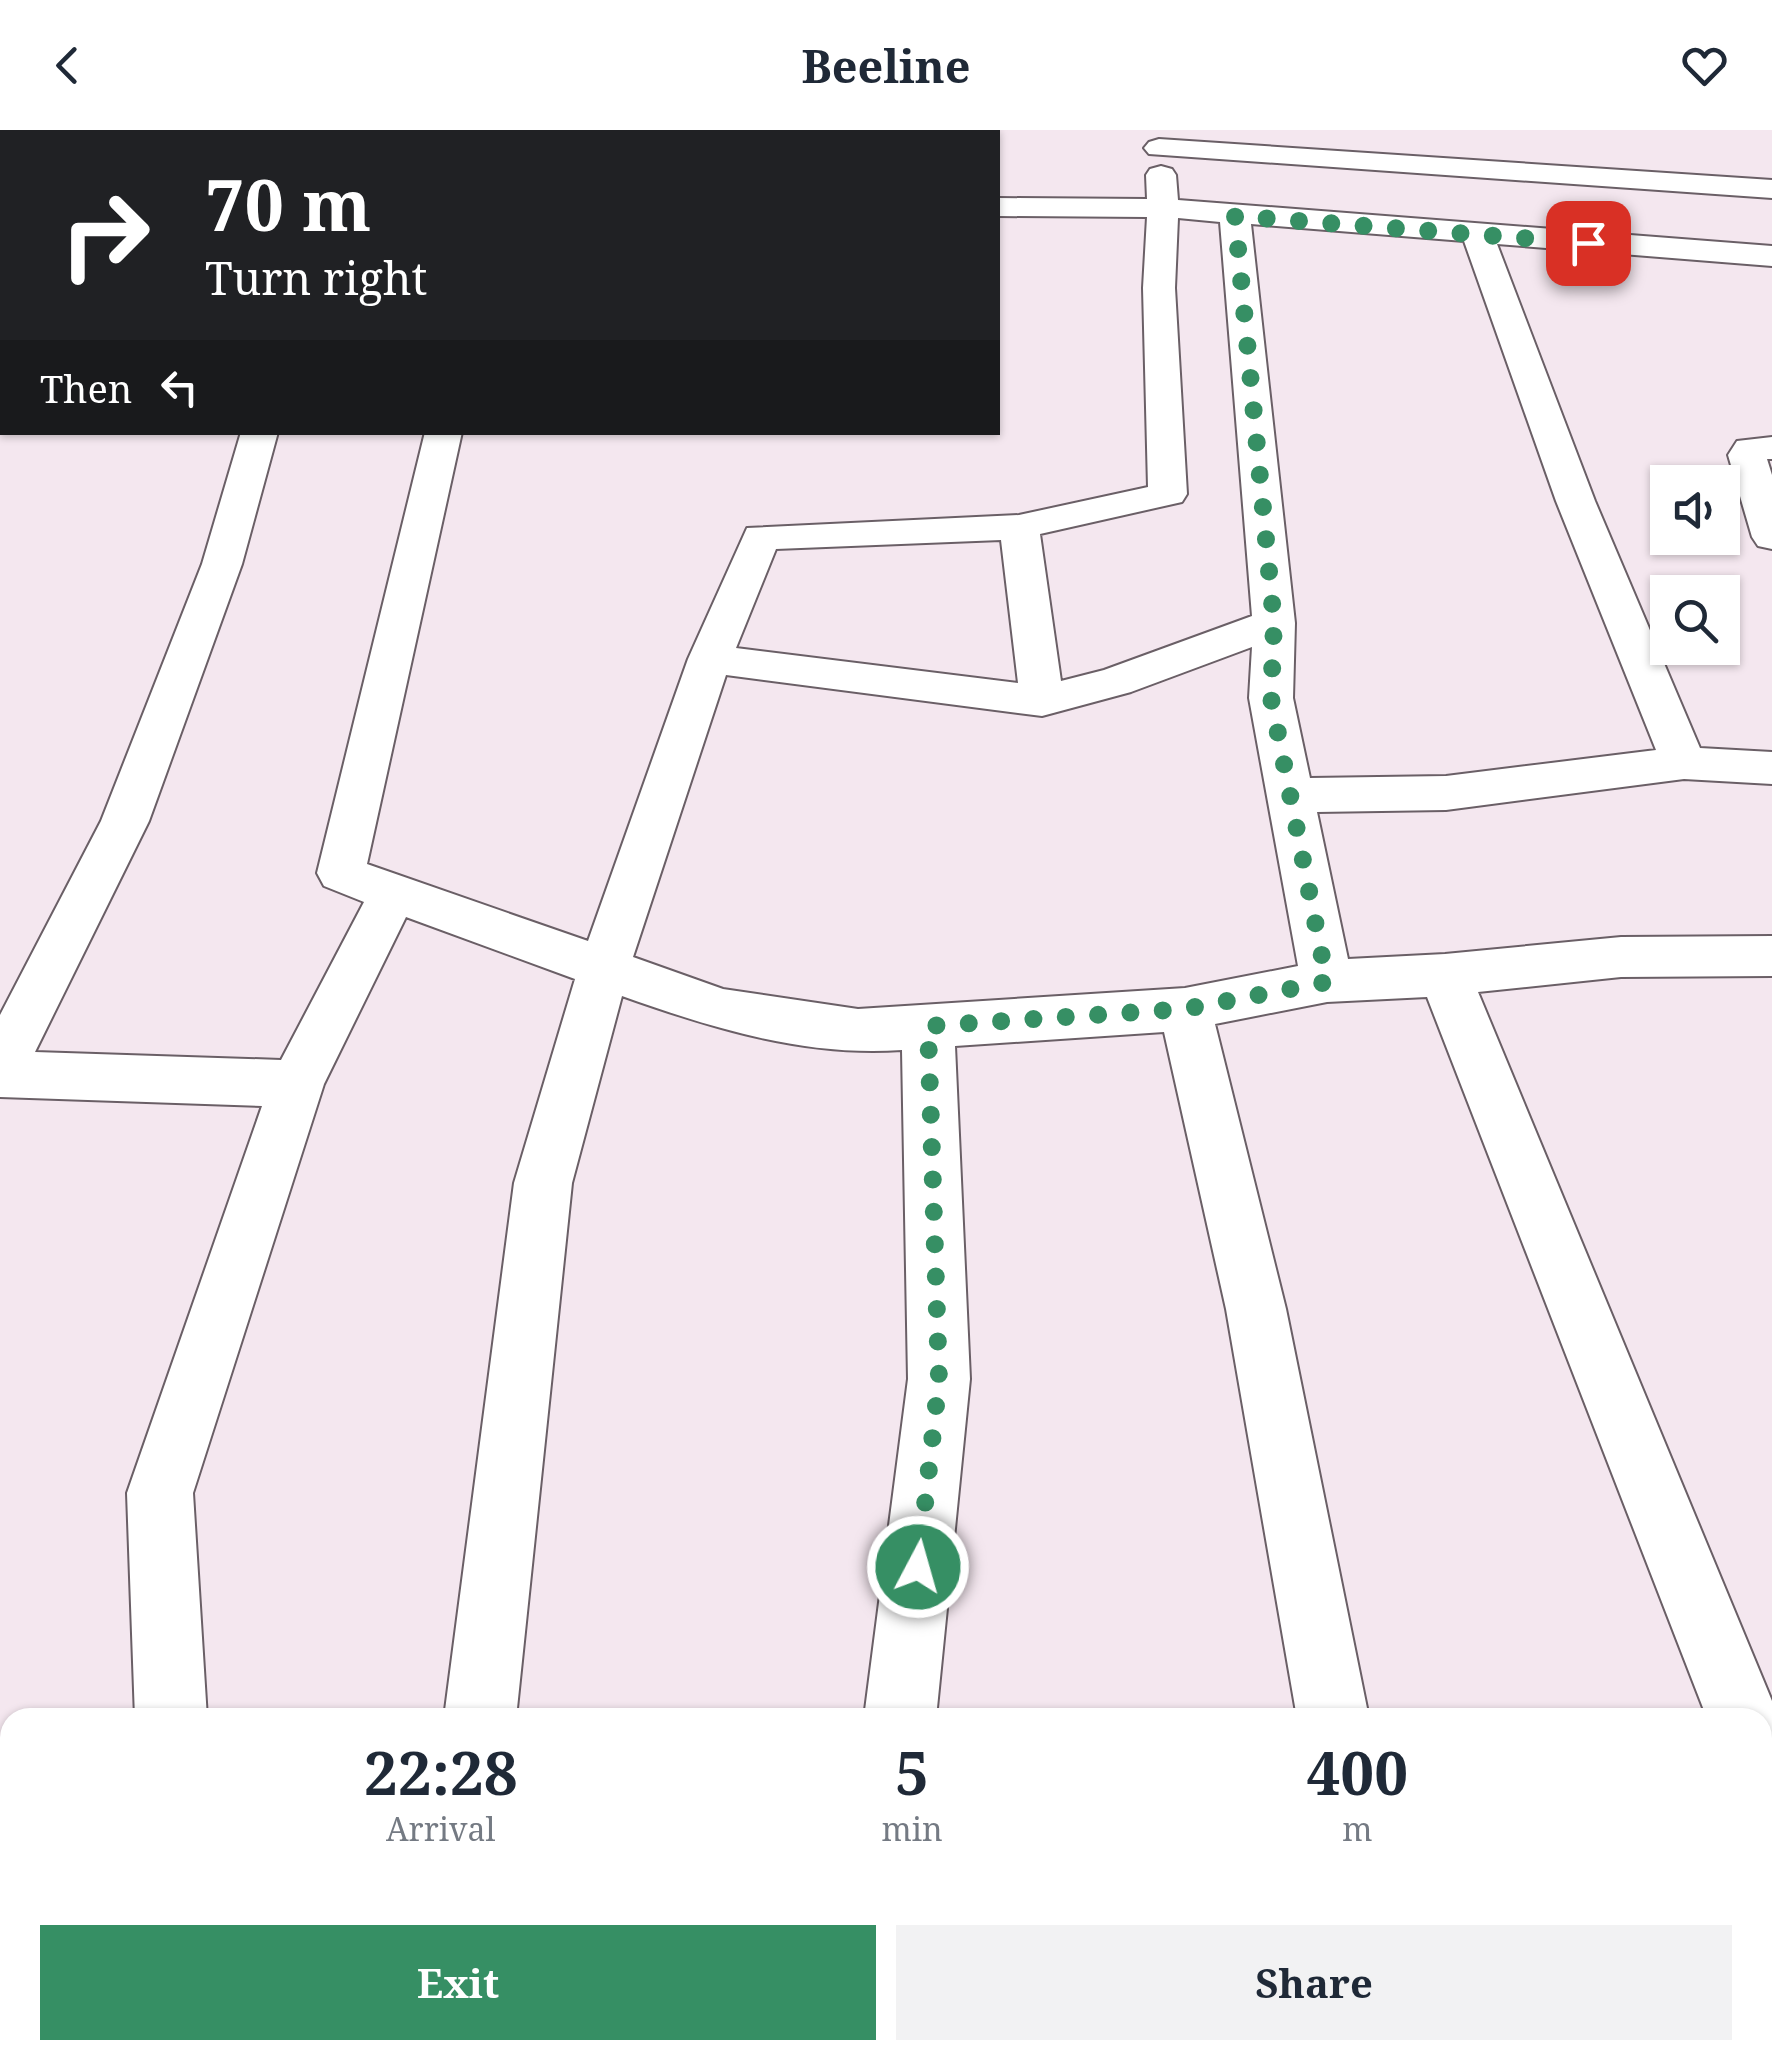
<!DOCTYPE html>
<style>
body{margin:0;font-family:"Noto Serif",serif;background:#f2f2f3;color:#1f2937;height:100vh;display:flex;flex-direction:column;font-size:38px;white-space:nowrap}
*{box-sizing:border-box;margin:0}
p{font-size:32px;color:#747a83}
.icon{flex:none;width:55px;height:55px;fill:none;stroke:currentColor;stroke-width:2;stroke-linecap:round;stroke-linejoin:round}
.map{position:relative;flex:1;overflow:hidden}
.panel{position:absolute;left:0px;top:1578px;width:1772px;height:352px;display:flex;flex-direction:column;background:#fff;border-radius:30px 30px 0 0;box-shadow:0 2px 8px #0004}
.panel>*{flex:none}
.banner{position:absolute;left:0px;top:0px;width:1000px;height:305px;box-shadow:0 2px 8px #0004;background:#202124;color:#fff;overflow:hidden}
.controls{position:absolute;left:1650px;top:335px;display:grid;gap:20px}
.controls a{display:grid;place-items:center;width:90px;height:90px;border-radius:0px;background:#fff;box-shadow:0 2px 8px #0004;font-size:50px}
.pin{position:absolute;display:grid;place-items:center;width:85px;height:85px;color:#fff;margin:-42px;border-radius:20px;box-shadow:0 5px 15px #0006}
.me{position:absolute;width:110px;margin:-55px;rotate:6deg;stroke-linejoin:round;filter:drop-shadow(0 0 8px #0008)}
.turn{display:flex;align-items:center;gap:35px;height:210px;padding:0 40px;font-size:45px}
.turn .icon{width:130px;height:130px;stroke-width:2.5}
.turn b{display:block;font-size:70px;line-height:85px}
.then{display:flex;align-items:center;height:95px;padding:0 40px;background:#0003;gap:20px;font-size:38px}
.eta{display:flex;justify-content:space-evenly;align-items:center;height:170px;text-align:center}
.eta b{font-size:60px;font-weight:700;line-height:70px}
.action{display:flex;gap:20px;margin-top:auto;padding:20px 40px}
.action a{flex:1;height:115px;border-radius:0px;background:#368f64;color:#fff;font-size:40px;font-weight:700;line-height:115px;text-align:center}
.action a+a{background:#f2f2f3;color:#1f2937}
header{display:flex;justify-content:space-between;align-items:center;height:130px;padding:0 40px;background:#fff;font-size:45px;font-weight:700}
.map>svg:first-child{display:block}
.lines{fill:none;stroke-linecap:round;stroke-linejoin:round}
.minor-casing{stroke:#6a5f66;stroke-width:4}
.highway-casing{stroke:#b495aa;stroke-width:59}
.minor{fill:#fff;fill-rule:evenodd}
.highway{stroke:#f3c6e4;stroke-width:55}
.route{stroke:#368f64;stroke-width:18;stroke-dasharray:0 32.4}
</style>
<header><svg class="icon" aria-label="back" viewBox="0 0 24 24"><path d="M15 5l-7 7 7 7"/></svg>Beeline<svg class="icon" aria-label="heart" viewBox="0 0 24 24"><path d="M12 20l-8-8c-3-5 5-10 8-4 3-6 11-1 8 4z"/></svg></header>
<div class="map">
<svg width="1772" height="1929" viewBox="0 0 1772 1929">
<rect width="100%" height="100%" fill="#f4e7ef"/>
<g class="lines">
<g class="minor-casing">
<path id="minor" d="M820,0H848V2H820Z
M1159,9L1772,50V68L1149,24L1144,18L1149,12Z
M1161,36L1172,39L1176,45L1178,70L1772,116V136L1497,114L1595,371L1700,618L1772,622V654L1684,649L1446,680L1317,682L1348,829L1445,824L1621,807L1772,806V846L1621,847L1478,862L1772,1571V1697L1762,1693V1588H1707L1427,867L1327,872L1215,894L1286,1179L1369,1588H1297L1226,1179L1164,902L955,916L970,1249L936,1588H864L908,1249L902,920C805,927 712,898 622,866L572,1053L516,1588H444L514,1053L575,849L406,787L324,954L193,1363L207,1588H135L127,1363L262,976L0,967V885L101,691L202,434L241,302H278L242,434L149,691L35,922L281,930L364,772L324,756L317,743L425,302H462L367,734L588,811L688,529L747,398L1019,385L1148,357L1143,158L1147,87L998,86V68L1147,69L1146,45L1150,39ZM1178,88L1220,92L1252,486L1104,540L1061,551L1040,404L1182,372L1187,364L1175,158ZM1251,94L1464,111L1556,371L1656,620L1446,646L1310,648L1293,568L1295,493ZM1001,410L1018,553L736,518L776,419ZM1252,517L1249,568L1298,836L1185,858L858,879L723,859L633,827L726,545L1042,586L1131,562Z
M0,221H2V242H0Z
M1772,307V329H1767L1772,345V419L1758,416L1752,407L1728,325L1737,311Z
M104,1920H236L237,1929H100Z
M859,1920H941V1929H859Z
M1354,1920H1436L1438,1929H1356Z"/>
</g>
<g class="highway-casing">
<path id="highway" d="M49,2L51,0
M0,66L2,63"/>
</g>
<use href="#minor" class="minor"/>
<use href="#highway" class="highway"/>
</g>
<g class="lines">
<path class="route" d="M918,1437L939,1249L928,896L1185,879L1327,852L1271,568L1274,493L1235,86L1588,113"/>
</g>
</svg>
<div class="controls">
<a><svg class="icon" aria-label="sound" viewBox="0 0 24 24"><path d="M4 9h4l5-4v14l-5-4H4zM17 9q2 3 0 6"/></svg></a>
<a><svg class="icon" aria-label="search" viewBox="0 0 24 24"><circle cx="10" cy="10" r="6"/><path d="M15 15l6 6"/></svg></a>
</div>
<div class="pin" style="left:1588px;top:113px;background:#d93025"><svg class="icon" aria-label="arrive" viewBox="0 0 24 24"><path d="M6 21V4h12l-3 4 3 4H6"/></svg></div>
<svg class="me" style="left:918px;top:1437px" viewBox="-20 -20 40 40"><circle r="17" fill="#368f64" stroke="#fff" stroke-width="3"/><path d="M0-11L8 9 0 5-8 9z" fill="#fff"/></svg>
<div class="banner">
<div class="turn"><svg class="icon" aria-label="right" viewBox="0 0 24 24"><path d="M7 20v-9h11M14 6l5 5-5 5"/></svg><div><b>70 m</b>Turn right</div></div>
<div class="then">Then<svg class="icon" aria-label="left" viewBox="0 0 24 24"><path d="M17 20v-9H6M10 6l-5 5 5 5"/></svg></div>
</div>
<section class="panel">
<div class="eta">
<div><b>22:28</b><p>Arrival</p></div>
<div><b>5</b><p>min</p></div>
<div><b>400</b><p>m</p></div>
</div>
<div class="action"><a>Exit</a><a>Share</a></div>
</section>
</div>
